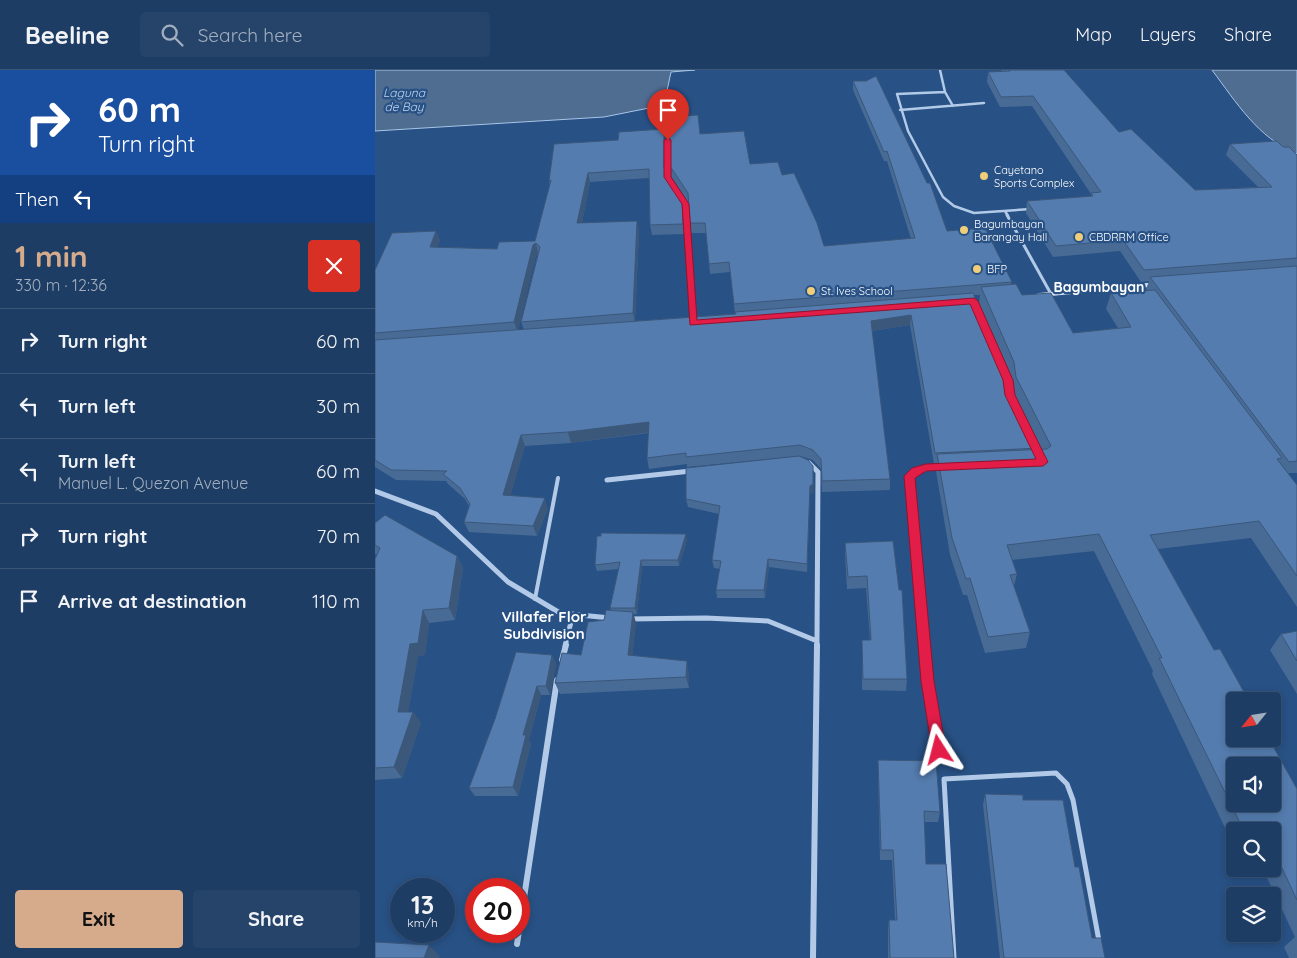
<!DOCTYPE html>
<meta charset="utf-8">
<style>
body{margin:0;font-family:Quicksand,sans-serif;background:#26446a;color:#f1f3f6;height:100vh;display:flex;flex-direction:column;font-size:19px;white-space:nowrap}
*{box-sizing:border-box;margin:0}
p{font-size:16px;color:#a1aebf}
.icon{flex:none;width:28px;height:28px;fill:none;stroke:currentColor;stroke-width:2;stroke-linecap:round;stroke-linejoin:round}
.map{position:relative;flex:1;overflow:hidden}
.details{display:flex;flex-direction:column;background:#1e3d64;width:375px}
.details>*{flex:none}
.top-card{background:#1a4fa0;color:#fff;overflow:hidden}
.needle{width:32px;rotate:240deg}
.tools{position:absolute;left:851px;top:622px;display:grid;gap:10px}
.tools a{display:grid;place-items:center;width:55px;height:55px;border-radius:5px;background:#1e3d64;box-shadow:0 2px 8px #0003,0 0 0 1px #3c5678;font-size:25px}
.speed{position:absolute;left:15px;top:808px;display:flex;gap:10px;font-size:25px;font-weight:700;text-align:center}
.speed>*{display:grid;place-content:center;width:65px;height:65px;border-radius:50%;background:#1e3d64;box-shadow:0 2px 8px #0003,0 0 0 1px #3c5678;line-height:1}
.speed small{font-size:12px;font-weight:400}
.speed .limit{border:8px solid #d22;background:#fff;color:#111}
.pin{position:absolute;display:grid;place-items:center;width:42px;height:42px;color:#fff;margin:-51px -21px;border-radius:50% 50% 50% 0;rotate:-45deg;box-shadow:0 0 5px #0007}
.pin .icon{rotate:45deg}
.me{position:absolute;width:55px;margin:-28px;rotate:351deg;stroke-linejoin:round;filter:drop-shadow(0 0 4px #0008)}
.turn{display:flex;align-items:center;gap:18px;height:105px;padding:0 15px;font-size:22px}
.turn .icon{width:65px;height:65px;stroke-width:2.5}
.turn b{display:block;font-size:35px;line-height:42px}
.then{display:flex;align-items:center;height:48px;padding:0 15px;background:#0003;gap:10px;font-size:19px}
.round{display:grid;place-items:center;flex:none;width:52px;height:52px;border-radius:5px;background:#26446a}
.headline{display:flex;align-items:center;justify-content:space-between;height:85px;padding:0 15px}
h1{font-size:30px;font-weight:700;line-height:38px;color:#d6ab8b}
.button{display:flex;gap:10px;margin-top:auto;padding:10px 15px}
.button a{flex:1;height:58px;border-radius:5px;background:#d6ab8b;color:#111;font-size:20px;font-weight:700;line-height:58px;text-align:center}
.button a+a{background:#26446a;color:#f1f3f6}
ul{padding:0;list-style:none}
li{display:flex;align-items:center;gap:15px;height:65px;padding:0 15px;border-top:1px solid #3c5678}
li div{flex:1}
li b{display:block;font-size:19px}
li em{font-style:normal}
header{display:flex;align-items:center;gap:30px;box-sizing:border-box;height:70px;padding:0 25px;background:#1e3d64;border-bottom:1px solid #3c5678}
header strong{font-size:24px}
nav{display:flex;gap:28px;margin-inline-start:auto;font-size:18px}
.search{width:350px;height:45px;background:#26446a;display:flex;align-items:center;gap:12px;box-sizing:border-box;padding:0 18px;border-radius:5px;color:#a1aebf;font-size:19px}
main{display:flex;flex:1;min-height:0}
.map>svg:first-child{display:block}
.water{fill:#4f6c91;stroke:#a7c5e8}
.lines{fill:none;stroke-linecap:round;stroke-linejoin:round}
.lane-far3{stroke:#b2cae7;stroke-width:2.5}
.lane-far2{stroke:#b2cae7;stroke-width:3}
.lane-far1{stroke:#b2cae7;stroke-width:4}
.lane{stroke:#b2cae7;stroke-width:5}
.street-far1{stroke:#b2cae7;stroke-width:5}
.street{stroke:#b2cae7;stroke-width:6}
.secondary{fill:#dce8f7;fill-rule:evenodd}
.wall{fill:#486b96;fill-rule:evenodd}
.shaded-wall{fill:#3b577a}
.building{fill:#547cae;stroke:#3b577a;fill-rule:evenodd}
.route{fill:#e11d48;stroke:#92132f}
.poi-dot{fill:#efcd79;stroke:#285185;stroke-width:2}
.labels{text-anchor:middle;stroke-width:4.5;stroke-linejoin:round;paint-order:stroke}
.far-poi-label{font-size:11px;fill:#fff;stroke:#285185;text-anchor:start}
.far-water-label{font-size:12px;font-style:italic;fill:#bed4ef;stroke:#285185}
.far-quarter-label{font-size:14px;font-weight:bold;fill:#fff;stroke:#285185}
.neighbourhood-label{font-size:15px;font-weight:bold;fill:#fff;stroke:#285185}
</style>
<header>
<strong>Beeline</strong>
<div class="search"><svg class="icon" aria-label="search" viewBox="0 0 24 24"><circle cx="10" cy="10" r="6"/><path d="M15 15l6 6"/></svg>Search here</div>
<nav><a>Map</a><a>Layers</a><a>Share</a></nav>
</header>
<main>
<section class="details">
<div class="top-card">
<div class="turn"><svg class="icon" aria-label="right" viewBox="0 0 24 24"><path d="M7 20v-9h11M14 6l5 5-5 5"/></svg><div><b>60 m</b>Turn right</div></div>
<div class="then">Then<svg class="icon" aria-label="left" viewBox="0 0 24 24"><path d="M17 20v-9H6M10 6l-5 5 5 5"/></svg></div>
</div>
<div class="headline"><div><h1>1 min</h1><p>330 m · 12:36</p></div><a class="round" style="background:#d93025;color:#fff"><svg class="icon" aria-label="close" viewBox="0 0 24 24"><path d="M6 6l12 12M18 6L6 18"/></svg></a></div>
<ul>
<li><svg class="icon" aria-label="right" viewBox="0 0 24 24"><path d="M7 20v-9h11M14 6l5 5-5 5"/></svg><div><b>Turn right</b></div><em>60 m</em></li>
<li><svg class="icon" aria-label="left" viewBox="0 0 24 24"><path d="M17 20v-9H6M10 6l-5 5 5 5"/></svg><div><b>Turn left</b></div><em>30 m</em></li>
<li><svg class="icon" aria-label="left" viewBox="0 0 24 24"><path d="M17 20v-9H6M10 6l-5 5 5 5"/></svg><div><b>Turn left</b><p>Manuel L. Quezon Avenue</p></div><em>60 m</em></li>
<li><svg class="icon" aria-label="right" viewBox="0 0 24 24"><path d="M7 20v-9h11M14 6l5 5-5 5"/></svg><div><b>Turn right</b></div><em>70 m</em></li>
<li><svg class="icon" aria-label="arrive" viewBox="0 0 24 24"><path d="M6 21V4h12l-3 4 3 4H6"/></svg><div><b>Arrive at destination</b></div><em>110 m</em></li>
</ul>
<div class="button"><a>Exit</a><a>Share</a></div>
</section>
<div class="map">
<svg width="922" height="888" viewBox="0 0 922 888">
<rect width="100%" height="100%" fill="#285185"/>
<path class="water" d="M0,0H320L296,2L289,35L229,47L0,61Z
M837,0H922V84C883,68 861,32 837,0Z"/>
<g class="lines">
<path class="lane-far3" d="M565,0L570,22L522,24L533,61L568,127L579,136L599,143L656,139
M570,22L578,36
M525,40L609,33
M293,70V108
M305,126L311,134L312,146
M630,141L633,146"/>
<path class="lane-far2" d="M312,145L318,252
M632,145L676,224
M631,306L635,321"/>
<path class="lane-far1" d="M160,529L183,408
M550,576L534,406L541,401L564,397"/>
<path class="lane" d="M550,575L564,680
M579,888L569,709L681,703L692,714L698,730L724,871"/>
<path class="street-far1" d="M434,393L443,402L442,571
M232,410L316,401
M0,421L61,444L133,512L185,543L235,548
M253,549L331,548L393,551L442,571V576
M190,576L198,544"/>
<path class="street" d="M187,590L191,575
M142,874L182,610
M438,888L442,575"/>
<path class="secondary" d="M784,212L788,214L787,216L664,227L660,225L664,223Z"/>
</g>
<path class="wall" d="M627,0H689L744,62L820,120L883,117L851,85L855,74L908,77L922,85V403H913L922,415V537L876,468L783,479L839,580L922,719V888H914L909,877L920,867L888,799H898V761H860V779L777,604L778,601L719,481L637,490L642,504L639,516L655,562L651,578L610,583L592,525H588L575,485L561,401V394H559L535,255L497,261L515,409V420L447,422L446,399L438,390L425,386L312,397V394L274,399L272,388L274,363L196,373L150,376L135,425L173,439L162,466L94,462L89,452L94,436L90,429L73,414L71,411L21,410L0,397V200L61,161L65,171L62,177L122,179L160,171L175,116L174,111L290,69V100L308,135L310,164L277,165L275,155L274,108L215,112L207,153L262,151L264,160L260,251L360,244L355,202L335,204L331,163H316L313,132L296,106L295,96V68L294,67L291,68L289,47L326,64L375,94L407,105L449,176L536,169L512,91H509L478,20V11L572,161L637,212L636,214L647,225L698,263L743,258L731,239L736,223L772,220L771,219L774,211L766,212L745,181L678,187L651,143L652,131L716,126V124L657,36L625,37L612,12L613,2L627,1ZM163,183L146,252L149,260H143L161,185ZM599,225H605L604,233L636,309L638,324L665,378L634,316Z
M439,422L435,424L432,502L394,497L390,528H342L341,520L345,499L339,498L337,490L344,444L313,437L311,429Z
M0,453L82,486L88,498L80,550L54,553L50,585L43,586L33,642H38L46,653L27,708L0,710V489L2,485L0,484Z
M226,466L312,470L304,496H267L262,544H258L261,553L257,586L314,603V618L185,624L180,613L206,585L229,550L236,541L235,538L244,499L222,501L220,495Z
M518,471L532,609L531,621L487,620V570H495L491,518L472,519L470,485V473Z
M922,561V624L895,580L906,564Z
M177,585L181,594L175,625H166L154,670L156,674L143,726H100L94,718L120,649Z
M503,690L565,742L563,752H549L551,794L579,888H513V859L514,850H520L517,790H505L503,701Z
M610,724L648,730L700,797L717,868L730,888H625L608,735Z"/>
<path class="shaded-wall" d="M293,58L294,67L291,68L289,59Z
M289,59L290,69V108L289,98Z
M213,103L215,112L205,163L202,153Z
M307,125L308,135L310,164L308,154Z
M262,151L264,160L260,253L258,243Z
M61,161L65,171L59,187L55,177Z
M161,173L163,183L161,185L143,263L139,252L158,175Z
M536,245L535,255L496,261V251Z
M274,352L276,362L196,373L193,362Z
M146,365L150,376L133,435L128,425Z
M438,396L439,422L435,424L432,502L435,416Z
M170,428L173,439L162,466L158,456Z
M311,464L312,470L304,496L303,490Z
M82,486L88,498L80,550L74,538Z
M393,489L394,497L390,528L389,520Z
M266,490L267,496L262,544L260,538Z
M48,540L54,553L50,585L43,586L31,653L23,642L35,574Z
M258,542L261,553L256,597L253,585Z
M177,585L181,594L175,625L171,616Z
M312,591L314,603V618L311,607Z
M162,616L166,625L154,670L156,674L143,726L138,717L148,665Z
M38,642L46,653L27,708L19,697Z
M54,875L65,886L64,888H49Z"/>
<path class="building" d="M635,0H689L744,62L756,59L820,120L897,117L855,74L902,71L908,77H914L922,85V188L769,200L748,170L681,176L652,131L718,126L716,123L726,122L658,26L626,27L613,2L635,1Z
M501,6L552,113H555L572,161L610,158L637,212L359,234L354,192L334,194L330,153H315L313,123L295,96V61L293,58L289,59V47L323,45L325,64L369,61L375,94L403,92L407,105L419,103L442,153L449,176L540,168L512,81L509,82L478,11H491Z
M289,59V98L307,125L308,154L275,155L274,99L213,103L202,153L262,151L258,243L146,252L165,177L161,173L158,175L139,252L0,263V200L17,163L61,161L55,177L122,179L124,172L160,171L176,110L174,111L179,74L243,70L244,62Z
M922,196V391L914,392L775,207Z
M641,214L647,225L676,223L698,263L756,257L736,223L780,220L907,388L902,389L922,415V506L884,451L775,465L839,580L845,579L874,631H860V669H894L922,719V830L898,779V761H869L784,588H787L724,464L632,475L642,504L635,505L655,562L613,567L595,508L591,509L577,468L562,384L672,379L676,376L641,307L639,292L606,217ZM860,696H898V734H860Z
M598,223L632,300L634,316L665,378L560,383L536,245L496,251L515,409L447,411L446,389L438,380L425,375L311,387V383L272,388L274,352L193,362L146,365L128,425L170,428L158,456L89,452L95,434L85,418L68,404L72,401L16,400L0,390V270L361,244L360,242Z
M424,386L433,390L438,396V414L435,416L432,494L393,489L389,520H341L346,491L337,490L345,436L311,429V398Z
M10,445L82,486L74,538L48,540L43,573L35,574L23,642H38L19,697L0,698V489L5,478L0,475V453Z
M226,463L311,464L303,490H266L260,538H235L245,492L220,495L222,466H226Z
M518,471L524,520H527L532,609H488L487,570H496L492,506L473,507L470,473Z
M231,540L258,542L253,585L312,591L311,607L180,613L187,583L206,585L213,552L229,550Z
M922,561V591L906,564Z
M141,582L177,585L171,616H162L148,665H151L138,717L94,718L120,649Z
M503,690L561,691L565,742L549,741L551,794H571L579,888H515L514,850H522L518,780H506Z
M610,724L648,725V730H688L700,797H704L717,868H726L730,888H629Z
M0,872L54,875L49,888H0Z"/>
<path class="route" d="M293,68L296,70V107L314,134L322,250L599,228L603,231L638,310L640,325L673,392L668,396L551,401L540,408L559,611L571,680L569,685L564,686L559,685L557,680L546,611L529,406L537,398L551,394L661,389L630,325L628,310L595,234L315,255L307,134L289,107V70Z"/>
<g class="poi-dot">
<circle cx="609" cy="106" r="5"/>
<circle cx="589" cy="160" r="5"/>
<circle cx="704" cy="167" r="5"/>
<circle cx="602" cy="199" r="5"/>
<circle cx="436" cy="221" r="5"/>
</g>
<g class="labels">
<g class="far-poi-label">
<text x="619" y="104">Cayetano<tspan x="619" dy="13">Sports Complex</tspan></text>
<text x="599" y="158">Bagumbayan<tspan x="599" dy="13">Barangay Hall</tspan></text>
<text x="714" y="171">CBDRRM Office</text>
<text x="612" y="203">BFP</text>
<text x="446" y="225">St. Ives School</text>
</g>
<g class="far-water-label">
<text x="29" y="27">Laguna<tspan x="29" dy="14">de Bay</tspan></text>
</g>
<g class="far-quarter-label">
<text x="724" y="222">Bagumbayan</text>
</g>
<g class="neighbourhood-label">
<text x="169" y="552">Villafer Flor<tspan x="169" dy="17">Subdivision</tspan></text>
</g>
</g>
</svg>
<div class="tools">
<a><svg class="needle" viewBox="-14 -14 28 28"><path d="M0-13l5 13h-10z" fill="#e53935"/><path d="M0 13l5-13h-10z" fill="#a1aebf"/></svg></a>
<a><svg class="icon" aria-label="sound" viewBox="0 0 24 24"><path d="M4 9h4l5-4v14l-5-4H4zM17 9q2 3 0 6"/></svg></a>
<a><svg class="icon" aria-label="search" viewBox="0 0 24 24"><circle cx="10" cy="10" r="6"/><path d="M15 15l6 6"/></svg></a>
<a><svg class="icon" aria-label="layers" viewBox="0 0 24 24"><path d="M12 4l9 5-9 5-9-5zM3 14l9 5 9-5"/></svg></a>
</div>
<div class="speed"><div>13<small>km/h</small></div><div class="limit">20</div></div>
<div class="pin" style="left:293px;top:70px;background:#d93025"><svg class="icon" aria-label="arrive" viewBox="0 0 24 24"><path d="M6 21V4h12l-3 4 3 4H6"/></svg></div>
<svg class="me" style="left:564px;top:680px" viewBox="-20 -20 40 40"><path d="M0-17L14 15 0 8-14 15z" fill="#e11d48" stroke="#fff" stroke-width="4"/></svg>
</div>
</main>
